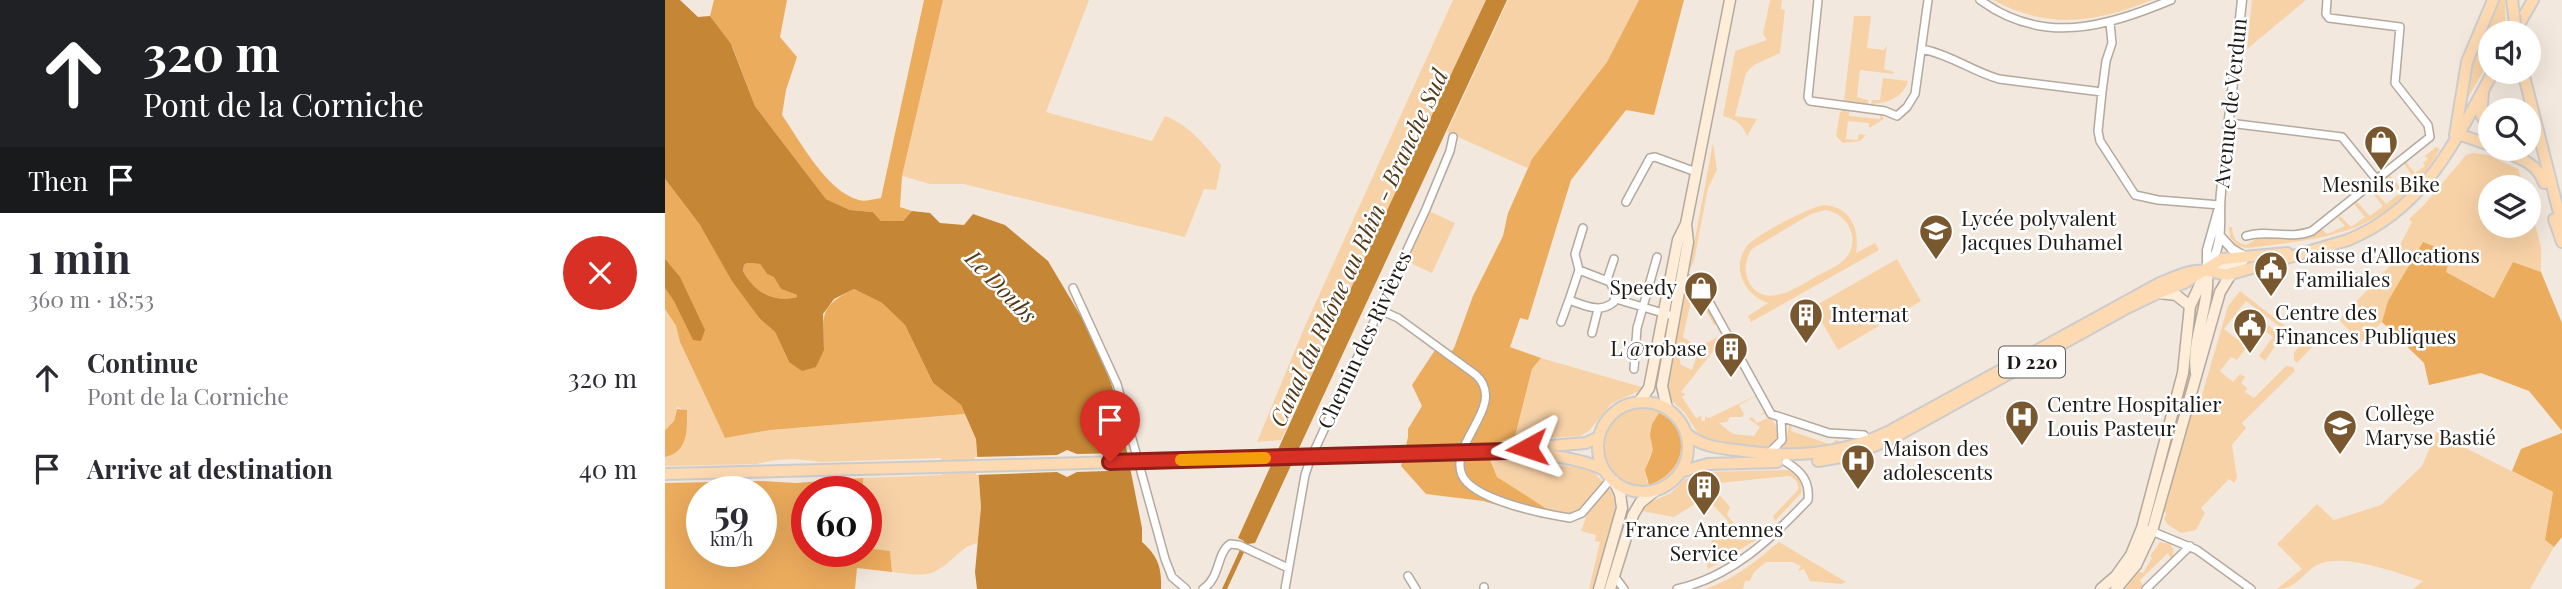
<!DOCTYPE html>
<meta charset="utf-8">
<style>
body{margin:0;font-family:"Playfair Display",serif;background:#f7f7f7;color:#2b2b33;height:100vh;display:flex;flex-direction:column;font-size:26px;white-space:nowrap}
*{box-sizing:border-box;margin:0}
p{font-size:23px;color:#7c7c81}
.icon{flex:none;width:38px;height:38px;fill:none;stroke:currentColor;stroke-width:2;stroke-linecap:round;stroke-linejoin:round}
.map{position:relative;flex:1;overflow:hidden}
.details{display:flex;flex-direction:column;background:#fff;width:665px}
.details>*{flex:none}
.banner{background:#202124;color:#fff;overflow:hidden}
.fabs{position:absolute;left:1813px;top:21px;display:grid;gap:14px}
.fabs a{display:grid;place-items:center;width:63px;height:63px;border-radius:50%;background:#fff;box-shadow:0 7px 28px #0002;font-size:35px}
.speed{position:absolute;left:21px;top:476px;display:flex;gap:14px;font-size:35px;font-weight:700;text-align:center}
.speed>*{display:grid;place-content:center;width:91px;height:91px;border-radius:50%;background:#fff;box-shadow:0 7px 28px #0002;line-height:1}
.speed small{font-size:18px;font-weight:400}
.speed .limit{border:10px solid #d22;background:#fff;color:#111}
.pin{position:absolute;display:grid;place-items:center;width:60px;height:60px;color:#fff;margin:-72px -30px;border-radius:50% 50% 50% 0;rotate:-45deg;box-shadow:0 0 7px #0007}
.pin .icon{rotate:45deg}
.me{position:absolute;width:77px;margin:-38px;rotate:265deg;stroke-linejoin:round;filter:drop-shadow(0 0 5px #0008)}
.turn{display:flex;align-items:center;gap:24px;height:147px;padding:0 28px;font-size:32px}
.turn .icon{width:91px;height:91px;stroke-width:2.5}
.turn b{display:block;font-size:49px;line-height:60px}
.then{display:flex;align-items:center;height:66px;padding:0 28px;background:#0003;gap:14px;font-size:26px}
.round{display:grid;place-items:center;flex:none;width:74px;height:74px;border-radius:37px;background:#f7f7f7}
.overview{display:flex;align-items:center;justify-content:space-between;height:119px;padding:0 28px}
h1{font-size:42px;font-weight:700;line-height:52px}
ul{padding:0;list-style:none}
li{display:flex;align-items:center;gap:21px;height:91px;padding:0 28px}
li div{flex:1}
li b{display:block;font-size:26px}
li em{font-style:normal}
main{display:flex;flex:1;min-height:0}
.map>svg:first-child{display:block}
.green{fill:#f8d2a7;fill-rule:evenodd}
.forest{fill:#ecac5d;fill-rule:evenodd}
.water{fill:#c58736;fill-rule:evenodd}
.pier{fill:#f3e8dd}
.lines{fill:none;stroke-linecap:round;stroke-linejoin:round}
.minor-casing{stroke:#b3a99e;stroke-width:10}
.tertiary-casing{stroke:#b3a99e;stroke-width:11}
.secondary-casing{stroke:#b3a99e;stroke-width:13}
.primary-casing{stroke:#cdcccc;stroke-width:14}
.minor{stroke:#fff;stroke-width:7}
.tertiary{stroke:#fff;stroke-width:8}
.secondary{stroke:#feedd9;stroke-width:10}
.primary{stroke:#fddab2;stroke-width:10}
.primary-bridge-casing{stroke:#cdcccc;stroke-width:14;stroke-linecap:butt}
.primary-bridge{stroke:#fddab2;stroke-width:10}
.route-casing{stroke:#8d1f18;stroke-width:18}
.route{stroke:#d93025;stroke-width:12}
.slow{stroke:#f59e0b;stroke-width:12}
.labels{text-anchor:middle;stroke-width:5;stroke-linejoin:round;paint-order:stroke}
.shield{fill:#fff;stroke:#615e5b;stroke-width:2}
.shield-label{font-size:19px;font-weight:bold;fill:#1d1915}
.street-label{font-size:21px;fill:#1d1915;stroke:#fff}
.poi-label{font-size:21px;fill:#1d1915;stroke:#fff;text-anchor:start}
.water-label{font-size:23px;font-style:italic;fill:#543918;stroke:#fff}
</style>
<main>
<section class="details">
<div class="banner">
<div class="turn"><svg class="icon" aria-label="ahead" viewBox="0 0 24 24"><path d="M12 20V5M6 11l6-6 6 6"/></svg><div><b>320 m</b>Pont de la Corniche</div></div>
<div class="then">Then<svg class="icon" aria-label="arrive" viewBox="0 0 24 24"><path d="M6 21V4h12l-3 4 3 4H6"/></svg></div>
</div>
<div class="overview"><div><h1>1 min</h1><p>360 m · 18:53</p></div><a class="round" style="background:#d93025;color:#fff"><svg class="icon" aria-label="close" viewBox="0 0 24 24"><path d="M6 6l12 12M18 6L6 18"/></svg></a></div>
<ul>
<li><svg class="icon" aria-label="ahead" viewBox="0 0 24 24"><path d="M12 20V5M6 11l6-6 6 6"/></svg><div><b>Continue</b><p>Pont de la Corniche</p></div><em>320 m</em></li>
<li><svg class="icon" aria-label="arrive" viewBox="0 0 24 24"><path d="M6 21V4h12l-3 4 3 4H6"/></svg><div><b>Arrive at destination</b></div><em>40 m</em></li>
</ul>
</section>
<div class="map">
<svg width="1897" height="589" viewBox="0 0 1897 589">
<rect width="100%" height="100%" fill="#f3e8dd"/>
<path class="green" d="M278,0H424L381,112L487,141L500,116C525,125 540,146 556,165L551,190L539,189L520,237L298,184H265L237,176Z
M788,0H821L616,440L592,442L640,326Z
M843,0H974L942,62L862,168L782,132Z
M1105,0H1117L1116,9L1120,10L1115,53L1089,65L1081,73L1070,116L1092,119L1082,136C1077,124 1071,119 1058,116L1070,51L1102,40L1098,34Z
M1328,0H1487C1430,23 1384,30 1328,0Z
M1587,0H1641L1582,49Z
M1832,0H1840L1841,33H1825V60L1801,101L1798,102L1804,70Z
M1189,16H1206L1202,48L1219,50L1222,45L1219,69L1229,72L1228,74L1195,70L1192,97L1203,100V104L1179,101Z
M1218,78L1243,81C1238,98 1222,103 1206,104L1207,100H1215Z
M1179,110H1184V116L1215,119L1216,113L1219,119L1204,128V123L1183,121L1181,139L1193,140L1194,134L1201,135L1195,141L1178,143L1171,136L1175,112Z
M1048,143L1052,170L1043,188L1029,261L1024,271Z
M1771,147L1775,149C1726,233 1671,237 1583,248L1572,246L1565,237L1564,227H1567C1568,237 1570,243 1581,245L1597,236L1634,239L1657,229L1662,234L1680,226L1673,218L1675,216L1686,227L1700,217L1689,204L1692,202L1705,216L1718,206L1705,190L1707,188L1721,204L1735,193L1721,176L1724,175L1736,188L1749,178L1739,164L1741,162L1750,173L1760,166L1758,163L1763,159L1760,156Z
M1808,153L1823,155L1853,169L1859,187H1825V226H1864V202L1876,247V272L1848,262L1830,298L1781,272L1723,301L1717,322L1696,342L1674,320L1723,268L1747,222L1744,219L1758,206L1801,155Z
M1159,205C1186,207 1195,229 1191,253L1210,243L1214,250L1086,322L1083,316L1103,303C1080,295 1065,268 1082,246C1091,235 1144,207 1159,205ZM1160,210C1183,213 1197,240 1180,259C1173,266 1161,271 1152,276C1133,286 1102,310 1085,284C1078,272 1080,260 1087,249L1146,214Z
M764,211L790,223L767,273L741,261Z
M1232,259L1256,301L1173,350L1148,307Z
M1025,286L1034,288L1053,322L1049,325L1036,302L1026,301L1018,337L1031,346L1029,350L1019,346L1015,361L1016,365L1027,370L1035,346L1059,334L1060,336L1016,392L1021,394L1017,397L1031,418L1036,416L1037,421H1040V416L1044,418L1092,395L1102,413L1095,415L1100,411L1091,396L1074,405L1079,414L1077,417H1065L1062,422L1054,423L1068,434L1089,436L1095,427L1084,419L1087,417L1092,423L1105,417L1114,430V439L1101,449L1036,438L1020,413L1005,399L1003,384L1021,290Z
M1575,291L1647,347L1632,363L1629,360V353L1636,343L1581,301L1559,329L1572,339L1590,315L1617,336L1600,361L1594,356L1608,337L1596,328L1572,360L1566,357L1555,371L1568,382L1575,374L1580,377L1576,383L1582,388L1580,392L1589,398L1621,366L1628,367L1630,371L1577,423L1581,428L1567,445L1572,478L1569,483L1564,479L1536,508L1540,513L1531,530L1516,533L1502,524L1499,518L1502,514L1498,511L1526,413L1532,412L1563,306Z
M1539,294L1528,343L1524,382L1489,514L1485,513L1523,372L1529,307L1534,295Z
M0,309L11,326L15,342L60,438L105,430L300,414L311,439L316,507L313,543C294,546 285,567 266,573C255,577 239,573 227,572L225,551L201,548V492H198V478L277,475L276,458L154,462C133,458 112,458 92,464L0,466V457C23,451 22,430 22,411L12,407L9,421L0,430Z
M876,358L980,388L946,404L924,431L915,436L837,441L850,436L867,369Z
M975,406C1032,406 1033,486 979,488C928,489 922,416 975,406ZM1014,434C1019,456 1006,481 982,483C980,450 988,450 1014,434Z
M1124,425H1127L1126,431L1167,445L1170,440L1182,443L1151,449H1116L1121,441Z
M1772,431L1779,437L1888,492L1880,540L1889,547L1865,589H1748L1758,581C1732,573 1684,554 1657,563C1638,569 1635,589 1612,589L1637,569L1612,544L1652,504L1669,520L1716,505L1757,466Z
M845,459L926,469L938,482L919,508L913,512L898,514L885,511L831,477L825,460Z
M1124,470L1135,479L1137,492L1110,521L1108,516L1133,490C1134,483 1130,477 1123,476L1055,483L1053,493L1065,507L1062,515L1077,533L1081,526L1091,540L1043,569L1041,560L1050,530L1059,533L1063,521L1042,499H1038L1009,517L976,511L983,503L1006,493L1020,479L1035,472Z
M942,487C963,504 936,567 930,589H924L935,542L930,541L931,535L916,531L922,515Z
M1114,542L1181,582L1176,584L1145,581L1139,569L1133,571L1136,566L1127,562H1101L1089,572L1085,581H1080L1078,589H1040C1070,579 1090,562 1114,542Z
M1495,542L1505,544C1509,549 1510,554 1506,559L1503,553L1475,580L1478,586L1475,589H1460L1474,572L1478,573L1487,558L1485,556Z"/>
<path class="forest" d="M49,0H122L115,37L132,57L121,90L117,115C135,141 162,192 194,200C201,202 209,199 216,198L259,0H278L237,176L235,207L247,211L238,221H216L208,212L185,210L161,199L90,106L67,46L45,16Z
M974,0H1019L989,115L961,110L906,180L863,320L855,318L845,347L876,358L867,369L850,436L837,441L825,460L832,477L885,511L877,518L818,501L761,494L736,466L743,437V429L757,406L747,385L770,350L781,359L789,348L808,296L838,236L843,213L867,159L942,62Z
M0,179L35,225L95,319L110,332L124,362L159,350C158,313 154,307 189,289L217,303L240,325L268,383L296,405L300,414L105,430L60,438L15,342L11,326L0,309Z
M1758,242L1786,253L1781,272L1829,298L1848,262L1876,272L1897,323V431L1864,391L1816,373L1764,385L1759,363L1717,322L1723,301Z
M82,263L95,264L102,274L109,276L116,289L132,295V297C109,303 90,293 78,271L79,265Z
M12,409L22,410C22,429 24,452 0,457V430L9,421Z
M994,413C1030,431 1019,474 984,485L980,470L988,450L985,435L987,424Z
M1897,433V537L1889,547L1880,540L1888,492L1847,471L1856,449Z
M198,478V492H142V551H201V548L225,551L227,572L192,568L190,589H0V483L95,481L131,483ZM37,492H96V551H37Z"/>
<path class="water" d="M0,0H15L33,17L45,16L66,44L90,106L161,199L185,210L208,212L216,221H238L247,211L265,213L275,223L299,225L308,214L340,225L383,261L424,330L446,383L454,411L477,528V542C493,556 497,568 496,589H312L310,572L316,507L311,439L296,405L268,383L240,325L217,303L189,289L169,299L158,314L159,350L151,367L137,371L124,362L110,332L95,319L67,281L35,225L0,179ZM82,263L95,264L102,274L109,277L116,289L132,295V297C109,303 90,293 78,271L79,265Z
M821,0H842L590,543L583,544L562,589H557L579,541L573,538L702,253Z
M0,259L15,277L40,330L36,341L28,340L9,301L0,288Z"/>
<path class="pier" d="M402,450L412,454L466,453L470,470L412,472L402,477L392,472L311,475L309,457L392,455Z"/>
<g class="lines">
<g class="minor-casing">
<path id="minor" d="M1153,0L1143,97L1145,101L1220,111L1232,116L1242,107L1250,94L1263,0
M1315,0C1378,46 1440,27 1506,0
M1257,49C1287,55 1306,71 1334,79L1437,92L1433,131L1435,141L1470,195L1493,200L1555,205
M1437,92L1441,61L1447,43L1445,23
M1564,123L1677,137L1712,180
M961,202L985,158L990,157L1031,172
M1581,236C1603,229 1625,240 1647,231L1765,137L1763,125L1730,83L1735,27L1664,18L1661,14L1662,0
M914,270L945,282L950,293L949,302C935,314 919,305 904,300Z
M914,270L910,254L918,228
M942,280L949,259
M1014,287L1018,283L1026,279L1038,285L1042,298L1106,414L1164,433L1199,435L1203,441
M408,288L452,384L500,559L507,577L521,589
M951,299L1008,316
M715,310L733,318L811,375C843,405 783,443 797,475C808,500 879,514 905,518L917,513L946,479
M896,322L904,300
M927,333L933,309
M969,369L972,328L992,257
M1103,454L1117,440L1116,419
M1484,530L1532,550L1586,589
M743,576L751,589
M950,577L959,589
M538,589C556,577 551,554 565,544L574,545L623,568
M620,589L640,475L645,460L761,209L785,151L788,137
M819,589V587
M1012,589C1066,577 1106,539 1143,500C1145,481 1136,471 1121,462
M1481,589L1525,546"/>
</g>
<g class="tertiary-casing">
<path id="tertiary" d="M1556,237L1567,249L1581,257
M1545,265C1560,239 1553,220 1556,192C1563,128 1570,64 1577,0
M1542,270V250L1553,211"/>
</g>
<g class="secondary-casing">
<path id="secondary" d="M1542,270L1578,260
M1494,293L1511,295L1525,306
M1531,373C1526,339 1545,307 1542,271
M974,402L984,388L1013,240L1021,224L1065,0
M1002,408L997,386L1023,242L1021,224
M934,589L957,508L955,494L949,481
M945,589L968,515L975,503L991,490
M1436,589L1451,576L1466,555L1477,528L1518,373L1525,306L1542,270
M1451,589L1471,565L1487,531L1555,292L1566,274"/>
</g>
<g class="primary-casing">
<path id="primary" d="M1847,0L1849,15
M1849,33L1868,0
M1858,72L1897,225
M1818,93L1816,114L1825,130
M1793,134L1825,145
M1790,135L1802,62L1828,0
M1833,149C1852,157 1872,162 1879,183
M1889,219L1897,242
M933 447a45 45 0 1 1 90 0a45 45 0 1 1-90 0Z
M1021,433C1035,446 1053,448 1071,450C1125,458 1175,456 1225,431L1495,283C1510,277 1527,268 1544,271C1552,272 1558,276 1566,274L1683,240C1760,209 1790,141 1828,72
M858,448L921,443L934,437
M837,451C861,451 919,458 939,470
M1153,461L1188,455L1230,437L1462,308L1493,293L1519,283L1557,259L1622,253
M1015,472L1043,464L1112,462
M0,474L313,466"/>
</g>
<use href="#minor" class="minor"/>
<use href="#tertiary" class="tertiary"/>
<use href="#secondary" class="secondary"/>
<use href="#primary" class="primary"/>
<g class="primary-bridge-casing">
<path id="primary-bridge" d="M1849,15L1851,33
M313,466L837,451"/>
</g>
<use href="#primary-bridge" class="primary-bridge"/>
</g>
<g class="lines">
<g class="route-casing">
<path id="route" d="M445,462L843,451L862,448"/>
</g>
<use href="#route" class="route"/>
<path class="slow" d="M516,460L600,458"/>
</g>
<defs>
<g id="shop-pin" transform="scale(1.75)"><path d="M0 17L-7.5 6A9.5 9.5 0 1 1 7.5 6Z" fill="#79582f" stroke="#fff"/><path d="M-5-2.5h2.3a2.7 3.5 0 0 1 5.4 0H5L5.5 6h-11ZM-1.5-2.5h3a1.5 2.3 0 0 0-3 0Z" fill="#fff"/></g>
<g id="school-pin" transform="scale(1.75)"><path d="M0 17L-7.5 6A9.5 9.5 0 1 1 7.5 6Z" fill="#79582f" stroke="#fff"/><path d="M0-5L7-2L0 1L-7-2ZM-4 1L0 2.5L4 1V4Q0 6-4 4Z" fill="#fff"/></g>
<g id="civic-pin" transform="scale(1.75)"><path d="M0 17L-7.5 6A9.5 9.5 0 1 1 7.5 6Z" fill="#79582f" stroke="#fff"/><path d="M-.6-6.5H3V-4.5H.6V-3L4-1V1h2V6H-6V1h2V-1L-.6-3ZM-1.2 2.5V6h2.4V2.5Z" fill="#fff"/></g>
<g id="building-pin" transform="scale(1.75)"><path d="M0 17L-7.5 6A9.5 9.5 0 1 1 7.5 6Z" fill="#79582f" stroke="#fff"/><path d="M-4-6H4V6H1V3H-1V6H-4ZM-2.5-4.3h1.7v1.8h-1.7ZM.8-4.3h1.7v1.8H.8ZM-2.5-1h1.7V.8h-1.7ZM.8-1h1.7V.8H.8Z" fill="#fff"/></g>
<g id="hospital-pin" transform="scale(1.75)"><path d="M0 17L-7.5 6A9.5 9.5 0 1 1 7.5 6Z" fill="#79582f" stroke="#fff"/><path d="M-5-5h3v3.5h4V-5h3V5h-3V1.5h-4V5h-3Z" fill="#fff"/></g>
</defs>
<g fill-rule="evenodd">
<use href="#shop-pin" x="1716" y="142"/>
<use href="#school-pin" x="1271" y="231"/>
<use href="#civic-pin" x="1606" y="268"/>
<use href="#shop-pin" x="1036" y="288"/>
<use href="#building-pin" x="1141" y="315"/>
<use href="#civic-pin" x="1585" y="325"/>
<use href="#building-pin" x="1066" y="349"/>
<use href="#hospital-pin" x="1357" y="417"/>
<use href="#school-pin" x="1675" y="426"/>
<use href="#hospital-pin" x="1193" y="461"/>
<use href="#building-pin" x="1039" y="487"/>
</g>
<g class="labels">
<rect class="shield" x="1334" y="346.5" width="66" height="31" rx="5"/>
<g class="shield-label">
<text x="1367" y="369">D 220</text>
</g>
<g class="street-label">
<text transform="translate(1566 103) rotate(-84)" y="7">Avenue de Verdun</text>
<text transform="translate(700 340) rotate(-65)" y="7">Chemin des Rivières</text>
</g>
<g class="poi-label">
<text x="1716" y="192" text-anchor="middle">Mesnils Bike</text>
<text x="1296" y="226">Lycée polyvalent<tspan x="1296" dy="24">Jacques Duhamel</tspan></text>
<text x="1630" y="263">Caisse d'Allocations<tspan x="1630" dy="24">Familiales</tspan></text>
<text x="1012" y="295" text-anchor="end">Speedy</text>
<text x="1610" y="320">Centre des<tspan x="1610" dy="24">Finances Publiques</tspan></text>
<text x="1166" y="322">Internat</text>
<text x="1042" y="356" text-anchor="end">L'@robase</text>
<text x="1382" y="412">Centre Hospitalier<tspan x="1382" dy="24">Louis Pasteur</tspan></text>
<text x="1700" y="421">Collège<tspan x="1700" dy="24">Maryse Bastié</tspan></text>
<text x="1218" y="456">Maison des<tspan x="1218" dy="24">adolescents</tspan></text>
<text x="1039" y="537" text-anchor="middle">France Antennes<tspan x="1039" dy="24">Service</tspan></text>
</g>
<g class="water-label">
<text transform="translate(694 248) rotate(-65)" y="8">Canal du Rhône au Rhin - Branche Sud</text>
<text transform="translate(336 287) rotate(46)" y="8">Le Doubs</text>
</g>
</g>
</svg>
<div class="fabs">
<a><svg class="icon" aria-label="sound" viewBox="0 0 24 24"><path d="M4 9h4l5-4v14l-5-4H4zM17 9q2 3 0 6"/></svg></a>
<a><svg class="icon" aria-label="search" viewBox="0 0 24 24"><circle cx="10" cy="10" r="6"/><path d="M15 15l6 6"/></svg></a>
<a><svg class="icon" aria-label="layers" viewBox="0 0 24 24"><path d="M12 4l9 5-9 5-9-5zM3 14l9 5 9-5"/></svg></a>
</div>
<div class="speed"><div>59<small>km/h</small></div><div class="limit">60</div></div>
<div class="pin" style="left:445px;top:462px;background:#d93025"><svg class="icon" aria-label="arrive" viewBox="0 0 24 24"><path d="M6 21V4h12l-3 4 3 4H6"/></svg></div>
<svg class="me" style="left:862px;top:448px" viewBox="-20 -20 40 40"><path d="M0-17L14 15 0 8-14 15z" fill="#d93025" stroke="#fff" stroke-width="4"/></svg>
</div>
</main>
